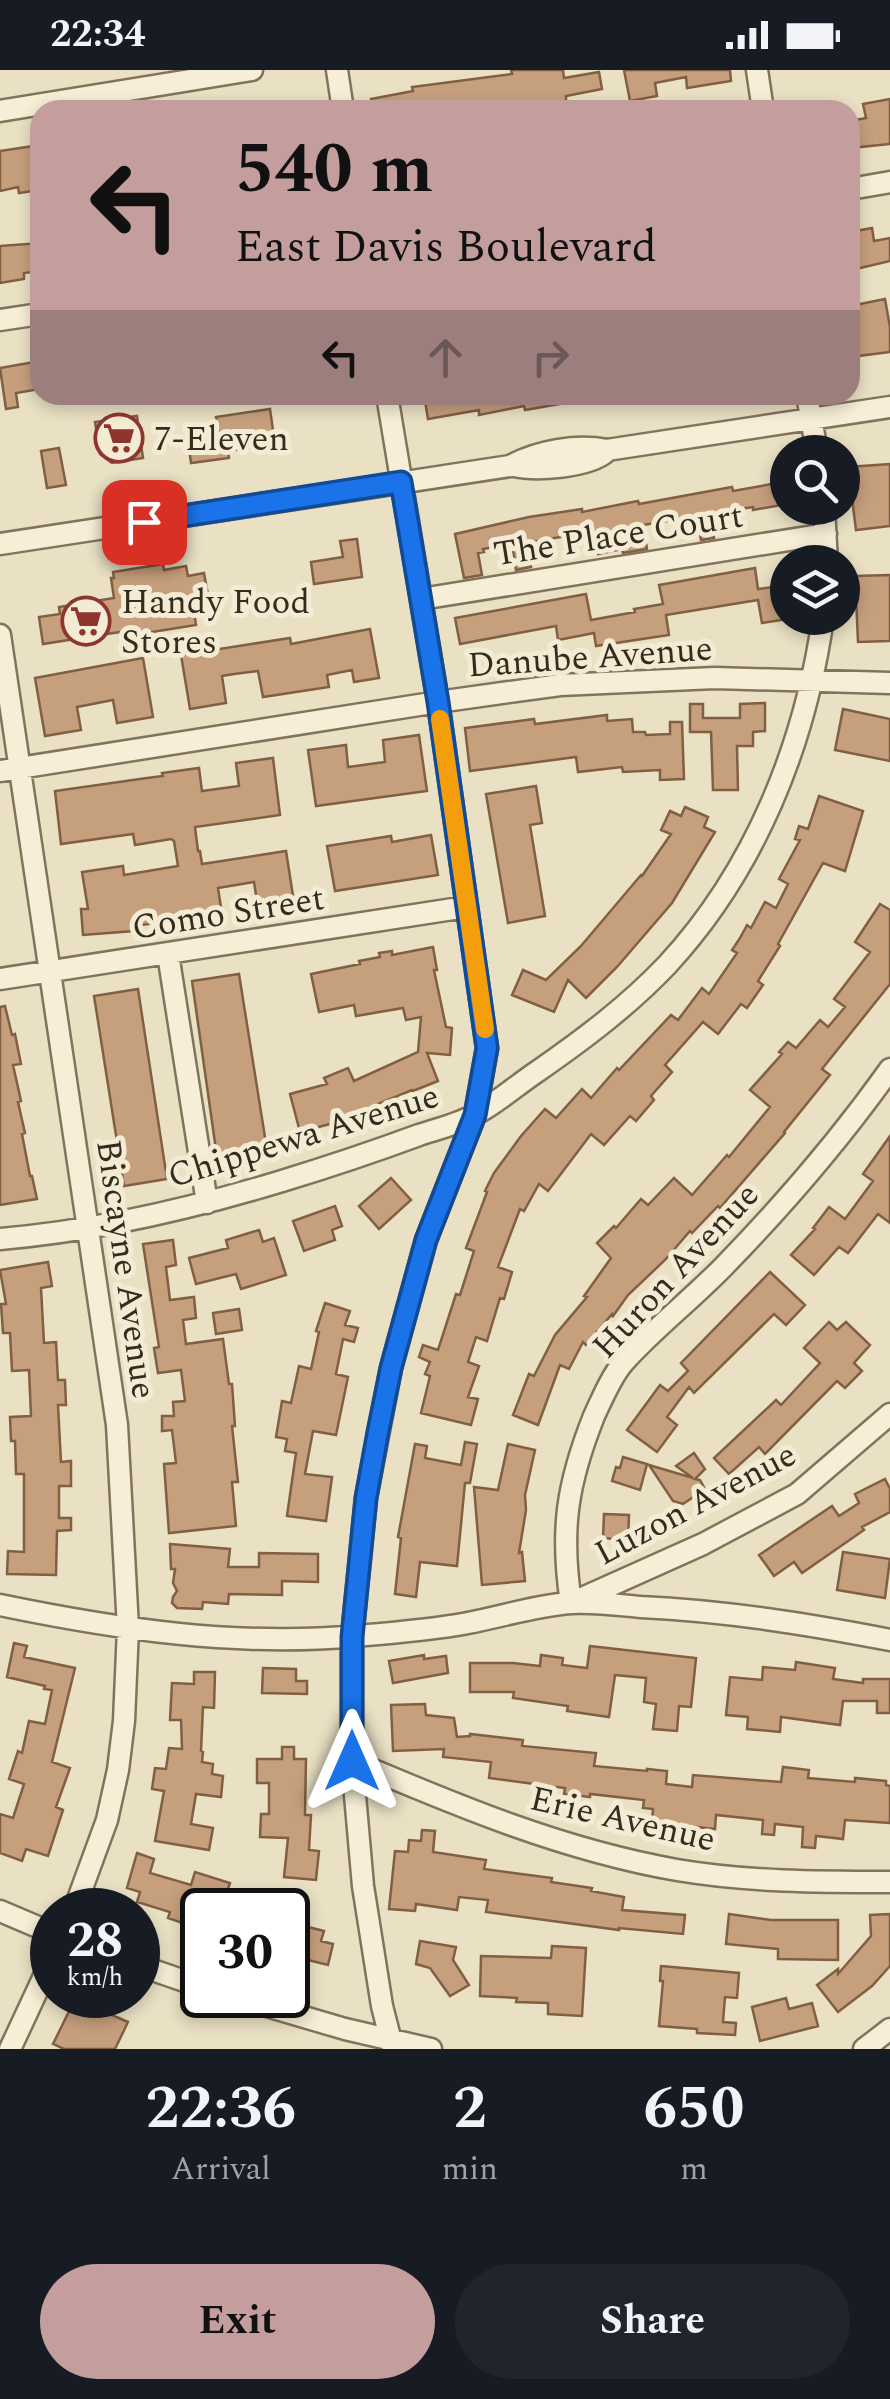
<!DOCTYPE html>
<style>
body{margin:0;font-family:Spectral,serif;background:#20242c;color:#f1f3f6;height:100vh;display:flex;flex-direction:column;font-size:38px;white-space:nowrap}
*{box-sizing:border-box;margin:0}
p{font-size:32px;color:#9ea1a6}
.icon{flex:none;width:55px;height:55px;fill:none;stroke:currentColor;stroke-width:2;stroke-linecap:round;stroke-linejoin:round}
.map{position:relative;height:1979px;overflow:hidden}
.details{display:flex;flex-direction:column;background:#171b24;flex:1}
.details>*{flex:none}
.top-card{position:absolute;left:30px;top:30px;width:830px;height:305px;border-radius:30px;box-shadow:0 5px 15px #0003;background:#c49e9d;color:#111;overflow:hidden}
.controls{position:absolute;left:770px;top:365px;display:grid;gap:20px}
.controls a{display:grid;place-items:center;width:90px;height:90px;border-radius:50%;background:#171b24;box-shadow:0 5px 15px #0003;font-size:50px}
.speed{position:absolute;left:30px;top:1818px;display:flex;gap:20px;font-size:50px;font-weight:700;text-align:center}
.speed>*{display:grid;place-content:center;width:130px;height:130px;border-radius:50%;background:#171b24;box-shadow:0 5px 15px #0003;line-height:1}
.speed small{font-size:25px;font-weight:400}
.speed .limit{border:5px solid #111;border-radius:15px;background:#fff;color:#111}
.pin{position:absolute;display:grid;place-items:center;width:85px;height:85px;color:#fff;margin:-42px;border-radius:20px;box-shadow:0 5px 15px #0006}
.me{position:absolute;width:110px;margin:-55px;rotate:0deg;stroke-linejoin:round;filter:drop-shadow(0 0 8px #0008)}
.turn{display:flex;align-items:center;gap:35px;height:210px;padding:0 40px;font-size:45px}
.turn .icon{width:130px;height:130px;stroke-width:2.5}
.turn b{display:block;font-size:70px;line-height:85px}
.lanes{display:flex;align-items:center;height:95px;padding:0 40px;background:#0003;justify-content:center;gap:50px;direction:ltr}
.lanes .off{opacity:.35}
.eta{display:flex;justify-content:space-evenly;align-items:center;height:170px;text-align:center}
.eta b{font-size:60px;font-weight:700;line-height:70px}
.action{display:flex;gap:20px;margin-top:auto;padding:20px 40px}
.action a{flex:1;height:115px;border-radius:60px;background:#c49e9d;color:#111;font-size:40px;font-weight:700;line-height:115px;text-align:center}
.action a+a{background:#20242c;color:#f1f3f6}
.status{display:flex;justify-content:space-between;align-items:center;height:70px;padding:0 50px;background:#171b24;direction:ltr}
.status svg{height:28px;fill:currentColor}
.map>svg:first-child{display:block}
.building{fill:#c69f7d;stroke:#815f43;stroke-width:2.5}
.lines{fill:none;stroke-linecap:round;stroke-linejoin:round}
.minor-casing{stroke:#84735c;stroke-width:25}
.minor{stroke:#f6eed6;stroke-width:20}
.route-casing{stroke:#114b97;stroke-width:25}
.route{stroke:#1a73e8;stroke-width:18}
.slow{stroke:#f59e0b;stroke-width:18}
.labels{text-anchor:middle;stroke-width:10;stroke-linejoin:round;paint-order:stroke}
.poi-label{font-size:35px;fill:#352b1f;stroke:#f3ebd3;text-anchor:start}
.street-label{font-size:35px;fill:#352b1f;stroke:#f3ebd3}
</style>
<div class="status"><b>22:34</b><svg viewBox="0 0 49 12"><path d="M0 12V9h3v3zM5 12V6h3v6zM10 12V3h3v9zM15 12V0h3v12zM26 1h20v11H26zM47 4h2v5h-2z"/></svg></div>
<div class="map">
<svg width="890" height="1979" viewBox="0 0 890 1979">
<rect width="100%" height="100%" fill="#eae1c4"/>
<path class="building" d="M511,0H563L564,8L599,2L602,19L566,26V31L537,36V40H373L371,29L413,21L412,17L512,4Z
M624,0H730L731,11L687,18L686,7L655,13L657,26L630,31Z
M890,29V74L850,78V51L866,48L863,34Z
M40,75V120L19,123L18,117L0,121V81Z
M872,158L874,171L890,168V191L852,200L850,162Z
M40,173V201L24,203V209L0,213V176Z
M885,229L890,257V282L850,287V236Z
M40,291V319L16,323L18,337L6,339L0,298Z
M424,325H570L571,332L525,340L524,336L479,345V340L428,349Z
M270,339L275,374L228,381L229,388L191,393L188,371L219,366L216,347Z
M137,346L143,388L112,393L100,384L95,352Z
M59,378L66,415L47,418L41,381Z
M890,394V456L856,460L848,397Z
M783,412L787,434L753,440V437L723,442L725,454L712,456L714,468L701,470L697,446L643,455L647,479L623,483L622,479L598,484L594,461L527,473L531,497L516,500L512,474L483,479L484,482L478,483L482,505L464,508L455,464L529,447L582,439V442L638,431L639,434L732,417L733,421Z
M357,469L362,507L314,514L311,492L343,487L340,471Z
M163,494L164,500L186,496L188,506L204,503L208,525L192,528L196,555L121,567L120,562L43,574L39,547L60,544L59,537L114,528L111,508H114L113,502Z
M755,498L758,519L788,515V549L762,553L758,530L666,545L669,565L596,576L594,563L558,570L556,556L460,574L455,548L586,524L591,550L635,542L634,539L663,534L659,515Z
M890,505V571L858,572L855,506Z
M370,559L379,608L354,612L352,600L327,605L329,617L263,627L258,601L234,604L222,606L226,633L190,639L181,585L290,568L291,574Z
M143,588L153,647L117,653L113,630L77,637L81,660L45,666L35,608Z
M765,633V661L753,662V676H737L738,720H713L711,662H690V634H703V648H740V634Z
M843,639L890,649V691L835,680Z
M607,645V651L632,649L633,662H645L646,665L670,664V652H682L684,709L660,710V700L623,702L622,697L578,702L576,687L470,701L465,658L534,649L535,654Z
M419,665L427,721L316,736L308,680L346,675L348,697L385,692L383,670Z
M273,688L280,745L195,757L198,781H200L202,794L286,781L294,832L258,838L254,812L218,818L222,844L134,856V861L83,865L81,839H88L82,802L123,796L124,805L178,796L174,771L171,769L135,775L133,764L61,774L55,721L147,708L163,706L162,703L199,698L202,721L239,716L236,693Z
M536,716L542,753L530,755L545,846L508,853L486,724Z
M819,726L863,741L845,801L823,793L778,874L780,876L758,911L763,915L747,938L741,934L718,964L703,952L665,995L672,1002L651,1026L654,1030L636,1051L630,1046L604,1075L591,1064L548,1121L539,1114L524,1141L520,1139L498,1197L512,1202L504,1229L500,1228L487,1271L476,1267L468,1292L479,1296L468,1327L478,1329L471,1355L421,1343L430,1306L425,1304L430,1292L419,1287L423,1275L438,1280L456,1224L460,1225L474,1181L466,1178L487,1122L485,1121L494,1103L521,1066L545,1039L556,1048L582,1019L591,1028L617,998L619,1000L671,945L678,950L702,918L709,924L737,883L732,880L740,868L747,855L751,858L765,832L776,838L788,814L779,809L800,770L795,769L799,756L808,759Z
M685,737L708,747L704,757L715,762L672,833L617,897L586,928L568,910L554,942L512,925L523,900L546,910L581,876L641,805L642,806L671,764L661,760L670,741L681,746Z
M431,765L438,805L335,821L327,776L391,766L392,772Z
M880,834L890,840V914L822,999L830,1005L784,1062L785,1063L720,1138L718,1136L692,1163L690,1161L665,1190L628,1225L613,1246L612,1244L586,1275L583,1272L569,1299L560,1295L538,1355L513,1345L529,1304L534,1306L555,1265L587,1227L584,1226L611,1188L597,1173L614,1156L616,1158L641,1129L648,1135L674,1108L692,1125L727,1085L729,1087L770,1037L750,1020L782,984L779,982L788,972L796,978L820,950L828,957L845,937L834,929L870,882L855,872Z
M433,877L437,900H434L446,957L452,958L450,985L427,983L438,1011L413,1021L412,1020L330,1054L300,1062L290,1024L327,1014L324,1008L348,998L354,1011L418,982L421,947L406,950L403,938L356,946L354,935L319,942L311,904L360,894L359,891L380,887L379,883L392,881V885Z
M239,904L268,1086L218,1094L192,911Z
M138,919L167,1109L124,1116L94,926Z
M5,936L12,965L15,964L21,994L13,995L21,1031L18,1032L25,1063L22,1064L30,1106H32L37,1129L0,1135V937Z
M890,1066V1153L878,1144L848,1183L839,1177L814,1205L791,1185L815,1159L813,1158L829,1137L845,1149L873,1111L863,1104Z
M391,1108L411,1130L379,1159L359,1136Z
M335,1136L342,1156L332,1160L335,1170L304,1181L293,1151Z
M259,1160L263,1172L274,1168L286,1205L241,1219L236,1204L196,1214L189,1188L228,1178L226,1170Z
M173,1170L176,1195L166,1197L170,1230L194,1227L196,1248L183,1250L186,1274L223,1269L229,1314H232L235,1356H232L238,1412H232L236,1456L169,1463L164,1394L176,1393L172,1360L162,1361V1346H174L173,1332L185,1331L181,1300L158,1303L154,1278L159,1277L143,1174Z
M48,1192L52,1216L41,1218L44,1273L56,1272L58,1310H65L66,1335H58L61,1392L71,1391V1416H59V1448H71V1460L57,1461L56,1505L7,1504L8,1481L24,1482V1404H16L15,1371H11L10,1347L31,1346L29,1300L12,1301L10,1263H3L1,1234H6L0,1200Z
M770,1202L805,1235L786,1255L774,1244L694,1323L689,1317L667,1347L677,1355L657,1382L627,1360L660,1315L668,1321L688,1301L681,1293Z
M325,1233L350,1241L345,1255L358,1258L354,1272L343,1269L336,1304L348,1307L336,1365L313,1361L305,1404L332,1407L326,1451L287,1446L296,1383L285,1381L287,1369L276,1367L282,1331L291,1333L299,1296L311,1299L319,1262L316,1261Z
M239,1239L242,1260L216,1264L213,1243Z
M829,1252L837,1260L846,1252L870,1275L854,1293L862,1301L845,1318L837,1311L765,1384L759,1377L729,1404L714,1388L776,1330L781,1335L820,1293L804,1278Z
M465,1372L477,1374L470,1413H465L457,1496L420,1492L416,1527L395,1524L401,1468L398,1467L415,1374L427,1376L425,1388L461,1395Z
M508,1374L535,1380L525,1425L526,1440L519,1483L522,1482L525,1511L482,1515L474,1417L498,1420Z
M694,1383L705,1399L695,1409L700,1410L705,1419L683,1434L673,1431L649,1395L693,1408L676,1396Z
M623,1387L647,1394L640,1420L612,1411L616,1397L620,1398Z
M885,1409L890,1419V1442L862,1457L864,1460L802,1503L794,1492L774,1506L759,1485L832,1436L839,1446L859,1433L855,1424Z
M604,1444L629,1445L628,1470L603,1468Z
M170,1474L230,1479L228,1497H259V1483L318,1484V1512L282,1511V1525L229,1524L228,1534L203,1532L202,1539L177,1538L172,1533L173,1527L177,1521L173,1513L175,1499H171Z
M843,1482L890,1489L885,1528L837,1520Z
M14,1573L27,1576L24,1587L75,1598L52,1692L70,1698L56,1737L63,1740L48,1786L26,1779L22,1791L0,1783V1744L13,1748L24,1714L9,1709L18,1681L22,1683L29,1651L45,1654L52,1620L44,1619L45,1616L7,1607Z
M590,1576L696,1588L691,1637L679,1636L677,1661L653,1659L656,1634L644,1632L646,1608L615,1605L609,1647L567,1641L568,1636L513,1628L514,1622H470V1593H513L540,1596L541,1585L563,1588L562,1595L587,1598Z
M424,1585V1589L446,1586L448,1603L393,1613L389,1591Z
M796,1592L835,1598L833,1609L863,1613V1609H890V1643H877V1631H843L840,1655L781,1647L780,1662L747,1659L748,1647L726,1645L730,1607L762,1610L763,1597L795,1600Z
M263,1598L296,1599V1611H307V1624L262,1623Z
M194,1602H215L214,1638L203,1637L201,1681L203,1682L202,1692L213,1694L212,1704L223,1706L221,1727L196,1724L191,1754L213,1758L209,1780L155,1771L164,1721L152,1719L155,1698L166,1699L169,1678L182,1679L181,1650H170L172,1613L194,1614Z
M425,1634L426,1645L454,1648L457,1667L470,1666V1664L523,1670L522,1676L596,1683L594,1696L647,1701V1699L667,1701L666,1714L692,1717L693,1705L781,1712L783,1697L809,1700L808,1708L855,1712V1708L886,1711V1715L890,1716V1753L845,1750L843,1769L816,1766L815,1778L802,1777L803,1757L775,1754L774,1765L762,1764L763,1750L716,1745L715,1759L652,1752L653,1739L643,1738L644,1730L590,1724V1727L564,1724L565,1718L489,1708L491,1692L443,1687L444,1679L393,1681L391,1635Z
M282,1677H294V1689H306L305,1745H311L309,1780L319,1781L316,1810L284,1807L288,1768L260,1767L261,1744H269V1713H257V1689H282Z
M422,1760L435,1761L433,1782L486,1790L484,1799L552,1808L551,1812L592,1818L591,1821L624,1827L622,1840L685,1845L683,1864L619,1858V1860L486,1842L488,1830L459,1827L457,1840L416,1834L415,1841L389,1839L395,1781L408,1782L409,1770L421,1771Z
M137,1783L154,1789L150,1803L191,1815L195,1802L230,1813L221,1840H202V1846L195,1843L191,1856L168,1848L170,1842L137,1832L140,1822L127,1818Z
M729,1844L771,1850H838V1890L778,1889V1879L726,1874Z
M890,1844V1896L872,1916L838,1942L817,1915L838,1899V1904L871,1866L870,1845Z
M288,1852L324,1861L321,1871L333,1874L328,1895L288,1885Z
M420,1871L456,1877L453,1890L469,1915L450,1926L430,1898L416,1894Z
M552,1876L586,1878L582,1946L548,1944V1933L516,1932L517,1928L480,1926L481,1886L551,1888Z
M661,1896L739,1903L737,1928L725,1927L723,1952L736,1953L735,1965L697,1963V1959L659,1956L663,1911H660Z
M786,1928L789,1939L812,1933L818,1956L760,1971L752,1937Z
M75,1929L128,1952L115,1979H64L53,1974Z"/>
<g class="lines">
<g class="minor-casing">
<path id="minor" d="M337,0L343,40
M757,0L763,40
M0,41L252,0
M850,119L890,112
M0,250L40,244
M387,325L438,632L487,978L475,1045L426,1170L391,1298L366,1428L352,1567V1691L363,1816L382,1936L393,1979
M807,325L817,382
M514,396C537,401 589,397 606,382
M824,438L827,492
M0,474L510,396C538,381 576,374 607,380L890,337
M421,529L826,464
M0,565L117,1355L128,1558L124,1651L118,1700L107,1750L74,1840
M0,701L438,632L560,615L715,608L890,613
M168,884L207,1133
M0,909L466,837
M0,1169C96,1161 190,1139 282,1111C328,1097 373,1082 419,1065C437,1059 459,1054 476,1044C497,1033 517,1015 538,1001C584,969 628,936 667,895C755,800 805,675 823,548
M578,1530L703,1474L797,1424L890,1344
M571,1533C560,1460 567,1414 594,1346C602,1329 611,1307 623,1293C654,1258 695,1227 728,1192C786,1132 841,1068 890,999
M0,1535C116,1559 237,1577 355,1566C393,1563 432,1560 468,1553C500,1547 542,1534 573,1533C595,1532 619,1535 641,1537C726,1541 807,1554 890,1570
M352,1691C458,1736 563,1780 677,1800C748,1812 819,1812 890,1812
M0,1841L52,1863
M138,1895L202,1917
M229,1925L345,1959L431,1979
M10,1979L52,1889
M864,1979L890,1959"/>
</g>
<use href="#minor" class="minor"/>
</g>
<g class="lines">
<g class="route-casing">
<path id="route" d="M144,452L401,412L438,632L487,978L475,1045L426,1170L391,1298L378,1362L366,1428L352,1567V1691"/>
</g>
<use href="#route" class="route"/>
<path class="slow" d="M440,649L485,959"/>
</g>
<defs>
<g id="supermarket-ring" transform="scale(2.5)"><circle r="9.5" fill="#f3ebd3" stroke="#8e3530" stroke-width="1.5"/><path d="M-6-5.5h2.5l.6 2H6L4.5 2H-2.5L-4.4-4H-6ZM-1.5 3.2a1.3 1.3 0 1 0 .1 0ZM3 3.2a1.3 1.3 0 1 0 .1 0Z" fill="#8e3530"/></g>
</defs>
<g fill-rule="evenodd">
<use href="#supermarket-ring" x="119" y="368"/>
<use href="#supermarket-ring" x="86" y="551"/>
</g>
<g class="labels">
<g class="poi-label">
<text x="154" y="380">7-Eleven</text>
<text x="121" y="543">Handy Food<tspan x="121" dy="40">Stores</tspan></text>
</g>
<g class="street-label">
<text transform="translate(618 464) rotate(-9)" y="12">The Place Court</text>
<text transform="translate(590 586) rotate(-4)" y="12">Danube Avenue</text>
<text transform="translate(228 842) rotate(-9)" y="12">Como Street</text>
<text transform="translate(303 1065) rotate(-17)" y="12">Chippewa Avenue</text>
<text transform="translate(127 1199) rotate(82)" y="12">Biscayne Avenue</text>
<text transform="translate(675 1200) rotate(-47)" y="12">Huron Avenue</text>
<text transform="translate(695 1433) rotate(-28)" y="12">Luzon Avenue</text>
<text transform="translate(623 1748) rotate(13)" y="12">Erie Avenue</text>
</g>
</g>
</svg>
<div class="controls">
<a><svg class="icon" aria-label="search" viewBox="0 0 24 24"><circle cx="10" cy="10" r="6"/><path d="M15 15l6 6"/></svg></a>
<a><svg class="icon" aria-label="layers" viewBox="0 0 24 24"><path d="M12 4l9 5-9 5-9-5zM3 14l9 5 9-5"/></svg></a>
</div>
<div class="speed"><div>28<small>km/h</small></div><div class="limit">30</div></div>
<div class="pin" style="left:144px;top:452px;background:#d93025"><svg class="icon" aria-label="arrive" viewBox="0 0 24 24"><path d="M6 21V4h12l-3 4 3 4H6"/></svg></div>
<svg class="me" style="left:352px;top:1691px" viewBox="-20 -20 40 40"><path d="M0-17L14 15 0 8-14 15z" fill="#1a73e8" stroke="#fff" stroke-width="4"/></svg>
<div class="top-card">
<div class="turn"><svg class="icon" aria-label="left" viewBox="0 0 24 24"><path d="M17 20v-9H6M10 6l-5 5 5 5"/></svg><div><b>540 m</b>East Davis Boulevard</div></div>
<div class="lanes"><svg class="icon" aria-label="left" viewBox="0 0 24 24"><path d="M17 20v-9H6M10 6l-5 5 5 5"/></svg><svg class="icon off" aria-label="ahead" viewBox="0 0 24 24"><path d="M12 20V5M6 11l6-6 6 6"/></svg><svg class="icon off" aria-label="right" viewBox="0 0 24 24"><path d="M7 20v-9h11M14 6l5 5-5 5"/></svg></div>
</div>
</div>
<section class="details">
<div class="eta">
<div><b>22:36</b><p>Arrival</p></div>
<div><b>2</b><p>min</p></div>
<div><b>650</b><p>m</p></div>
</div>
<div class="action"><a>Exit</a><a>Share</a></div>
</section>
